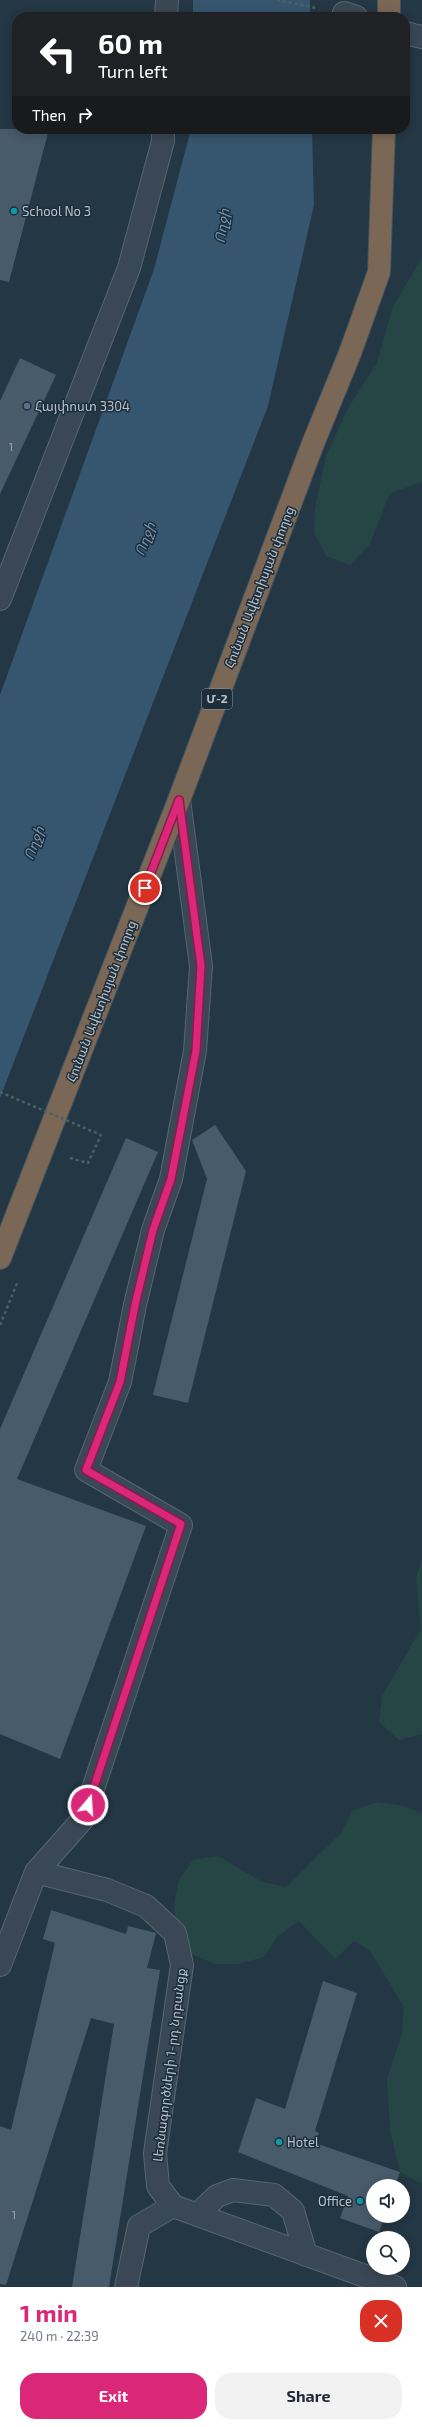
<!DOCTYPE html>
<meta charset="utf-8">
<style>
body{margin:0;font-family:"Exo 2","Noto Sans Armenian",sans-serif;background:#f2f2f3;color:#1f2937;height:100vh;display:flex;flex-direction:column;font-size:15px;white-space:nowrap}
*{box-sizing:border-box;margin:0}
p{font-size:13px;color:#747a83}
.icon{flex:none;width:22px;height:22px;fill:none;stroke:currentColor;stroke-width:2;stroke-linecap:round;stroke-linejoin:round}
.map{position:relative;height:2287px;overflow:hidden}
.sheet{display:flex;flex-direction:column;background:#fff;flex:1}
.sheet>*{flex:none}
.hud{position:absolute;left:12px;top:12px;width:398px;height:122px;border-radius:16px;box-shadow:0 2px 10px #0003;background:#202124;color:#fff;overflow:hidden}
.tools{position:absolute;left:366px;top:2179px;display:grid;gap:8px}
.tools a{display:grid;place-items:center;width:44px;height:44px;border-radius:50%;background:#fff;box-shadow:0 2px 10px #0003;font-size:20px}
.pin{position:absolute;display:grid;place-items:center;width:34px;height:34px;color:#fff;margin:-17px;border:2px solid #fff;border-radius:50%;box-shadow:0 1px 4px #0007}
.me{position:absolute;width:44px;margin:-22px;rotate:18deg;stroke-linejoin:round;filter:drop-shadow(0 0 3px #0008)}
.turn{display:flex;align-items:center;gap:14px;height:84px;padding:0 20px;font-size:18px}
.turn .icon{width:52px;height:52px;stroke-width:2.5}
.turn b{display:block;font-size:28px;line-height:34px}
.then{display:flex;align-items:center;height:38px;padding:0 20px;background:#0003;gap:8px;font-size:15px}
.round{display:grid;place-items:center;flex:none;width:42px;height:42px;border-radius:16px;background:#f2f2f3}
.summary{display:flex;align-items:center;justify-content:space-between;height:68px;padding:0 20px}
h1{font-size:24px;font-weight:700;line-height:30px;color:#db2777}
.primary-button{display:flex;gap:8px;margin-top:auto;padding:8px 20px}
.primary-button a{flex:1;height:46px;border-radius:16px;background:#db2777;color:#fff;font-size:16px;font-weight:700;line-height:46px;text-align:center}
.primary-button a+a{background:#f2f2f3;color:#1f2937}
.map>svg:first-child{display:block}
.green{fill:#264645}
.water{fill:#36556e}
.building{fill:#485b6b}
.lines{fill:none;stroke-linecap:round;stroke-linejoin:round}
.minor-casing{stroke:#576672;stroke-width:24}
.highway-casing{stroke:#43535f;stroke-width:24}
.path{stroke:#476363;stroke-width:2.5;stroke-dasharray:3 3;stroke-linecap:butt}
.minor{stroke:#394854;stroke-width:22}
.highway{stroke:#7b6755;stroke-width:22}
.path-bridge{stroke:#476363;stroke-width:2.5;stroke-dasharray:3 3;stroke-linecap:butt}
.route-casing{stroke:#8e194d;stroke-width:10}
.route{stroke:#db2777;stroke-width:7}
.culture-dot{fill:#0f9aa8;stroke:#1d2d3a;stroke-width:1.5}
.service-dot{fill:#5c6f8a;stroke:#1d2d3a;stroke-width:1.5}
.labels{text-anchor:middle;stroke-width:3;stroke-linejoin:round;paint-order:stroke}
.number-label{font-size:11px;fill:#9aa9b5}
.shield{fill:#1d2d3a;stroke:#8896a2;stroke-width:1}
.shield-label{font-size:12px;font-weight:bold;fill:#b6c3ce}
.poi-label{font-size:13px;fill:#b6c3ce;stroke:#1d2d3a;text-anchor:start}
.street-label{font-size:13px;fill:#b6c3ce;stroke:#1d2d3a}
.water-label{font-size:14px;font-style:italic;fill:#7397b4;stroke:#1d2d3a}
</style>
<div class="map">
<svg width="422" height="2287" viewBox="0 0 422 2287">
<rect width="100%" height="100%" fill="#243745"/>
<path class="green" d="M422,258V482L390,493L370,544L350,565L326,556L314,533L315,508L326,456L348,408L377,363L393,306Z
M422,1560V1734L399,1740L379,1722L382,1696L421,1629L416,1577Z
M377,1802L405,1806L422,1814V2184L400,2172L390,2131L387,2079L402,2033L404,2007L370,1951L354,1941L335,1959L299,1921L278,1936L264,1957L238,1964H215L191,1954L175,1933L174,1905L179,1880L193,1860L218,1856L262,1882L286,1887L341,1833L352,1811Z"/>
<path class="water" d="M193,0H310V17H193Z
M191,129H312L314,205L268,406L0,1098V695L154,269Z"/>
<path class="building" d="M0,129H49L9,282L0,280Z
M20,358L56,375L0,494V401Z
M215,1125L246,1171L188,1403L153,1395L207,1179L192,1140Z
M126,1138L158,1152L17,1479L146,1526L60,1759L0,1734V1429Z
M51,1910L126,1934L128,1926L156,1933L147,1968L160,1970L109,2287H72L114,2024L91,2018L6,2285L0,2284V2126L11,2130L55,1943L43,1939Z
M323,1981L357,1993L315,2131L319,2133L315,2143L400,2172L395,2186H373V2216H385L379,2232L340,2218L348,2196L238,2152L256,2098L285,2109Z"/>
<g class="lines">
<g class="minor-casing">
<path id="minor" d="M344,13L356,17
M166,17L167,0
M405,33L422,37
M0,599L129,268L163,141V129
M36,1872L107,1890L146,1906L175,1933L182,1965L155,2153L158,2186L173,2206L395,2287
M0,1965L36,1872L83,1819L181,1525L86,1470L120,1382L135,1305L153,1230L171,1179L195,1051L201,966L179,800
M197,2215L217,2196L233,2190L274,2195L293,2211L306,2255
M126,2287L139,2226L173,2206"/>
</g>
<g class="highway-casing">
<path id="highway" d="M389,17V0
M0,1258L179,800L312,446L350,353L379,272L384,129"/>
</g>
<path class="path" d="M277,0L316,8
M70,1158L88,1163L101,1135
M0,1325L18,1281"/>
<use href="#minor" class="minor"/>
<use href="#highway" class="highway"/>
<path class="path-bridge" d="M0,1092L101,1135"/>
</g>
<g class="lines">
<g class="route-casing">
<path id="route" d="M88,1805L181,1524L86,1470L120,1382L135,1305L153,1230L171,1179L196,1051L201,966L179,800L145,888"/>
</g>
<use href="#route" class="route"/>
</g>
<g class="culture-dot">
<circle cx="14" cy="211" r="4"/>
<circle cx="279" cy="2142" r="4"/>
<circle cx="360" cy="2201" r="4"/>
</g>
<circle class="service-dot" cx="27" cy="406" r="4"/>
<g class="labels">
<g class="number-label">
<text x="11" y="451">1</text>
<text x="14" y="2219">1</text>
</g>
<rect class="shield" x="202" y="689" width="30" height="20" rx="3"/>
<g class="shield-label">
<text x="217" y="703">Մ-2</text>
</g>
<g class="poi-label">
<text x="22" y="216">School No 3</text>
<text x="35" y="411">Հայփոստ 3304</text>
<text x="287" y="2147">Hotel</text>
<text x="352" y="2206" text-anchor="end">Office</text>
</g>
<g class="street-label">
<text transform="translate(259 587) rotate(-69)" y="5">Հունան Ավետիսյան փողոց</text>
<text transform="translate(101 1001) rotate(-69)" y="5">Հունան Ավետիսյան փողոց</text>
<text transform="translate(169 2065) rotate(-83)" y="5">Լեռնագործների 1-րդ նրբանցք</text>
</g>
<g class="water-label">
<text transform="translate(222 226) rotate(-82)" y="5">Ողջի</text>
<text transform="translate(145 539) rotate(-70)" y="5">Ողջի</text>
<text transform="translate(34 843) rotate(-70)" y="5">Ողջի</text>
</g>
</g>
</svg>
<div class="tools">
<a><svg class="icon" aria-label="sound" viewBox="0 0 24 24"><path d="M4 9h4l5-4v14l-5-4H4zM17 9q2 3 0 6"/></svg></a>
<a><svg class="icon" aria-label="search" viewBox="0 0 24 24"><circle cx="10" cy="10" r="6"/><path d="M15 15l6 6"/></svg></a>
</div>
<div class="pin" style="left:145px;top:888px;background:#d93025"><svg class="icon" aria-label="arrive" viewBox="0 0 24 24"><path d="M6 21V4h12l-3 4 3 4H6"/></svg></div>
<svg class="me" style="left:88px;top:1805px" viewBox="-20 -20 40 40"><circle r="17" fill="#db2777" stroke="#fff" stroke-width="3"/><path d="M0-11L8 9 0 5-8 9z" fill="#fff"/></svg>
<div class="hud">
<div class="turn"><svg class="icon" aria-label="left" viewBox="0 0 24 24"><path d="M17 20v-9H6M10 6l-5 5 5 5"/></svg><div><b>60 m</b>Turn left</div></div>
<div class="then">Then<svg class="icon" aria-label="right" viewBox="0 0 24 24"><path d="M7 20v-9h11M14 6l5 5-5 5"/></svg></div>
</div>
</div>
<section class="sheet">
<div class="summary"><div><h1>1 min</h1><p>240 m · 22:39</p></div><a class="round" style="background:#d93025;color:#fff"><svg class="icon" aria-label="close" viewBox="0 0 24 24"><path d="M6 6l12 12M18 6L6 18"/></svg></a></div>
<div class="primary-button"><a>Exit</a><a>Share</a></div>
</section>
